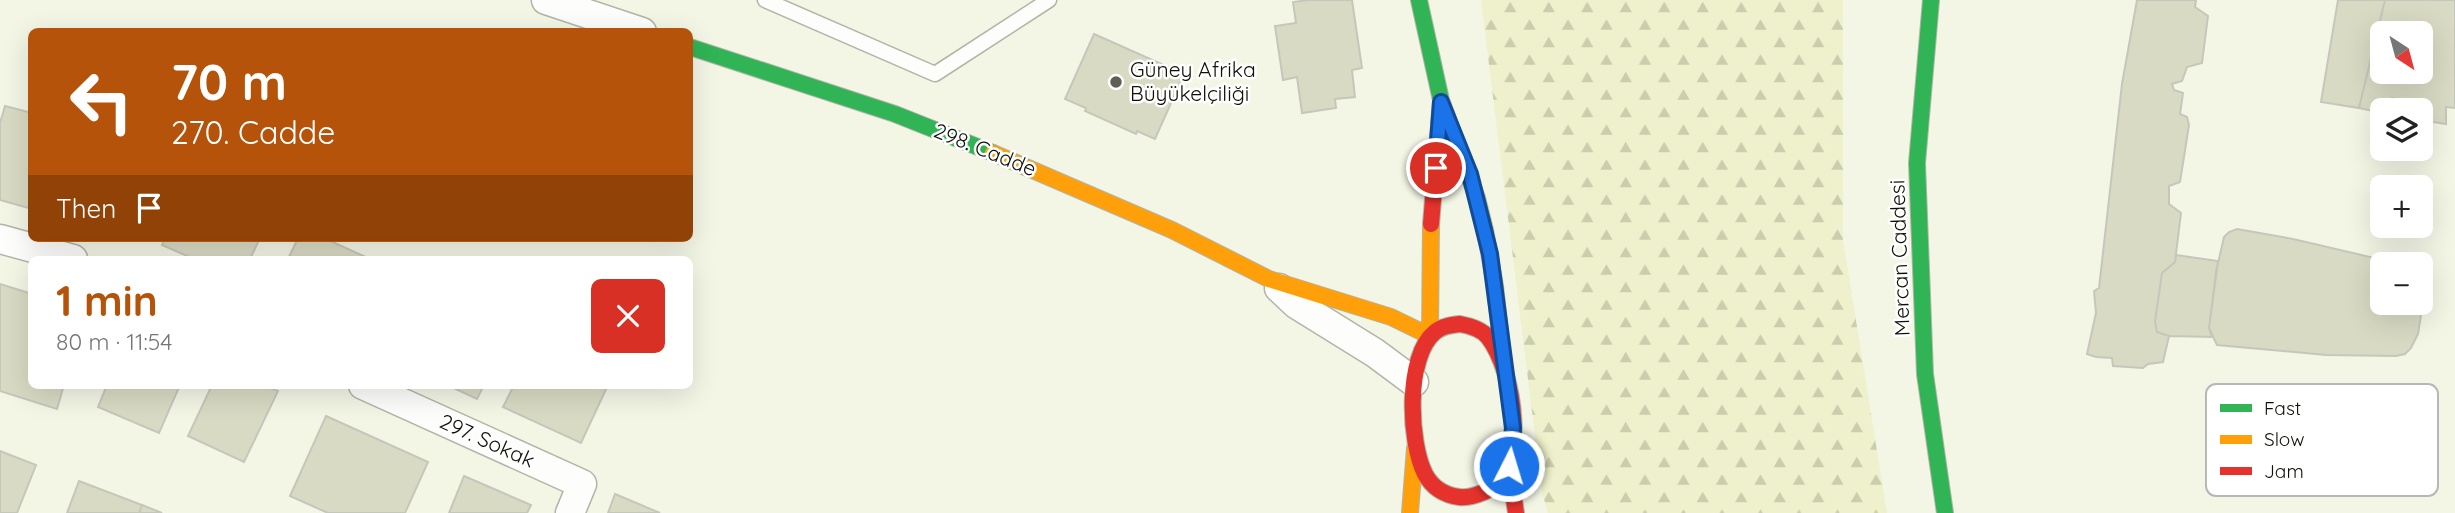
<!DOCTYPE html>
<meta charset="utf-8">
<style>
body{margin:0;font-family:Quicksand,sans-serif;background:#f2f2f2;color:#222;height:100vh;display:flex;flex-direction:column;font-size:26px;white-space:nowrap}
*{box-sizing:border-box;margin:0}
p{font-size:23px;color:#767676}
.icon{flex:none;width:38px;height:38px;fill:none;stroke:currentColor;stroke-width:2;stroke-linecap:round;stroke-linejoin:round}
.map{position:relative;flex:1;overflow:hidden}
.drawer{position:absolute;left:28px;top:256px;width:665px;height:133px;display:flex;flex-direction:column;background:#fff;border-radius:10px;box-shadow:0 7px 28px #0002}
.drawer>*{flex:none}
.guide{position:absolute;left:28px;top:28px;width:665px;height:214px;border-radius:10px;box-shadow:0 7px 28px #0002;background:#b45309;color:#fff;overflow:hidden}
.needle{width:46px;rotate:144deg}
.controls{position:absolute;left:2370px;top:21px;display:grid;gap:14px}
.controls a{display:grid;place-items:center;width:63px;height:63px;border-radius:10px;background:#fff;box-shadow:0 7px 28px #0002;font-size:35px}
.pin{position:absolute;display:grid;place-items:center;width:60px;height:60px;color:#fff;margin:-30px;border:4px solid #fff;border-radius:50%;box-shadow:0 2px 7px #0007}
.me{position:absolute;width:77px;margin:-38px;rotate:5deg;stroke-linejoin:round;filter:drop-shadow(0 0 5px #0008)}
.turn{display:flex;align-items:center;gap:24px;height:147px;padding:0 28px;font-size:32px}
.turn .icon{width:91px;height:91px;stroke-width:2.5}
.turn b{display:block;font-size:49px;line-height:60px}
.then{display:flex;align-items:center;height:66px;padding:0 28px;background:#0003;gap:14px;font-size:26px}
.round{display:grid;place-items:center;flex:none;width:74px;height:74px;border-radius:10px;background:#f2f2f2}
.headline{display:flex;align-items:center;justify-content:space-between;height:119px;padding:0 28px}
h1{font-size:42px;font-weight:700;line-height:52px;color:#b45309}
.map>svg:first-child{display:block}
.forest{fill:url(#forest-firs)}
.building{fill:#d8dac3;stroke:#c6c7bb;stroke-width:2;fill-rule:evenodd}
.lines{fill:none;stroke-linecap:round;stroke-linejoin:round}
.lane-casing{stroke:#b2b4a7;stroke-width:17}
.street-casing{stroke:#b2b4a7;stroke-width:31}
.fast-casing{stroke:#b2b4a7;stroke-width:18}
.slow-casing{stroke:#b2b4a7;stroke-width:18}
.jam-casing{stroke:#b2b4a7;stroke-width:18}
.lane{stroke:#fdfefb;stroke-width:14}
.street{stroke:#fdfefb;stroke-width:28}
.fast{stroke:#30b455;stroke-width:16}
.slow{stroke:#ff9f0a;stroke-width:16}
.jam{stroke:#e5322d;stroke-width:16}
.route-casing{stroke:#114b97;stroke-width:18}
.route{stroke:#1a73e8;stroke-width:12}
.poi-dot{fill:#5f6055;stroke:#fff;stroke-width:2.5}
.labels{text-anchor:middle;stroke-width:5;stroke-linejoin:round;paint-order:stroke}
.poi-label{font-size:21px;fill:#0f1007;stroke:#fff;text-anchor:start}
.street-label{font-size:21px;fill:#0f1007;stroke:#fff}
.key{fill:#fff;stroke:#b7b7b5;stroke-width:2}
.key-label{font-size:19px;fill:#0f1007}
</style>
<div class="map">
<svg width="2455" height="513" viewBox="0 0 2455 513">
<defs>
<pattern id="forest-firs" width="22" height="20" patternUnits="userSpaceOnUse" patternTransform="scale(1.75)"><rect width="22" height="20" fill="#eef1cb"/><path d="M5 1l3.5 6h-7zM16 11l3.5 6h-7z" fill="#cbcead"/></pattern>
</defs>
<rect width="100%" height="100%" fill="#f3f5e5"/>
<path class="forest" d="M1481,0H1843V240L1887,513H1548L1542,492Z"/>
<path class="building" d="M1309,0H1352L1362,68L1352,70L1355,97L1335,99L1336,108L1302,113L1297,77L1283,80L1275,26L1296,23L1293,2Z
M2137,0H2196L2195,7L2208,16L2202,63L2187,67L2182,81L2172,84L2174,90L2183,93L2180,114L2187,117L2189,125L2180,182L2169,186V204L2181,213L2175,262L2162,273L2155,321L2157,332L2169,336L2163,362L2148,364L2143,368L2113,366L2112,358L2096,357L2087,354L2096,313L2094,291L2099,288L2122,84Z
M2338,0H2385L2359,108L2321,102Z
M2385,0H2455V108L2446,107V124L2420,120V110H2405L2406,101L2392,98L2390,110H2382V113L2359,108ZM2382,33H2420V72H2382Z
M1094,34L1184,74L1155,139L1137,131L1136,134L1085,111L1086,108L1065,99Z
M5,106L32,113V209L0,200V123Z
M2237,229L2293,239L2400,264H2382V303H2420V275L2423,302L2418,334L2411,348L2405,354L2396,356L2326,355L2217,345L2209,328L2216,272L2224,237L2229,232Z
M165,238H260L250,259H194L162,245Z
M298,238H324L370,259H288Z
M2176,255L2218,261L2209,328L2212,337L2169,336L2157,332L2155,321L2162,273L2175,262Z
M0,284L32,294V385H64L57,409L0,391Z
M107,385H180L159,433L98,407Z
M212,385H264L278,391L244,462L188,436Z
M447,385H484L477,399Z
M514,385H608L581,443L503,407Z
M326,416L428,462L405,513H328L290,496Z
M0,451L36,465L17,513H0Z
M464,476L531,505L527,513H449Z
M79,481L142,505L139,513H67Z
M615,494L660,513H608Z
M142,505L162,513H139Z"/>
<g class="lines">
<g class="lane-casing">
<path id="lane" d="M765,0L935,74L1049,0"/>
</g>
<g class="street-casing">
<path id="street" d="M546,0L642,32
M0,239L73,259
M1279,288L1296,304L1375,353L1414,382
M363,385L582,484L570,513"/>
</g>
<g class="fast-casing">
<path id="fast" d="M1419,0L1441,100L1477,198L1485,230L1495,286L1503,361
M1931,0L1917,163L1925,374L1945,513
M690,47L895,114L993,153"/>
</g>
<g class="slow-casing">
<path id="slow" d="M993,153L1172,230L1269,279L1391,317L1430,336L1431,224
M1410,513L1415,448"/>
</g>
<g class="jam-casing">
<path id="jam" d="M1431,224L1441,102
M1460,324C1471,326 1481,329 1488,337C1514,370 1531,471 1484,492C1477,495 1467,498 1459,497C1444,495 1432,487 1425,474C1409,443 1405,356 1435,332C1442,326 1451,325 1460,324Z
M1509,466L1516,513"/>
</g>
<use href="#lane" class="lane"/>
<use href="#street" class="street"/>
<use href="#fast" class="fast"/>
<use href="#slow" class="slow"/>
<use href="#jam" class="jam"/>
</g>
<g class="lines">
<g class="route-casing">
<path id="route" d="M1436,168L1441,102L1470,174L1490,254L1513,428L1509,466"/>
</g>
<use href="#route" class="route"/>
</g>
<circle class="poi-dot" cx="1116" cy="82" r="7"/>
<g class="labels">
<g class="poi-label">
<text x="1130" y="77">Güney Afrika<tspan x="1130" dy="24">Büyükelçiliği</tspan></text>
</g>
<g class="street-label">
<text transform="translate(985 150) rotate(22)" y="7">298. Cadde</text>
<text transform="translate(1900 258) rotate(-92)" y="7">Mercan Caddesi</text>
<text transform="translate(487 441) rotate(24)" y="7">297. Sokak</text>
</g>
</g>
<rect x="2206" y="384" width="232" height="112" rx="10" class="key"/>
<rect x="2220" y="404" width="32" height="8" fill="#30b455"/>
<rect x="2220" y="435" width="32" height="9" fill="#ff9f0a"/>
<rect x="2220" y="467" width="32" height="8" fill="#e5322d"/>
<g class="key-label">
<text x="2264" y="415">Fast</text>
<text x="2264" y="446">Slow</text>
<text x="2264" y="478">Jam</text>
</g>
</svg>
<div class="controls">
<a><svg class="needle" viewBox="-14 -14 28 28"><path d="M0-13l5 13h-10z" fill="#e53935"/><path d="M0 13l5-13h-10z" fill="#767676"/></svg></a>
<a><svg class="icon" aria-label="layers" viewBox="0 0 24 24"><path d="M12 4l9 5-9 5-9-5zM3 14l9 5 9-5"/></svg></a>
<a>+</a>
<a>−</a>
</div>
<div class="pin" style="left:1436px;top:168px;background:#d93025"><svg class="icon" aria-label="arrive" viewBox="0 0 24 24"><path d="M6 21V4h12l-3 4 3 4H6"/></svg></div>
<svg class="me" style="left:1509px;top:466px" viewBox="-20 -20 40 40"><circle r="17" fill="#1a73e8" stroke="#fff" stroke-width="3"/><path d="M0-11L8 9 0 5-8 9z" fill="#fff"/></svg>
<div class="guide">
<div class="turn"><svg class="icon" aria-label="left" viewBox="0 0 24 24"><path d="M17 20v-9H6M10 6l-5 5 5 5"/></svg><div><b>70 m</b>270. Cadde</div></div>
<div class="then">Then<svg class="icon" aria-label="arrive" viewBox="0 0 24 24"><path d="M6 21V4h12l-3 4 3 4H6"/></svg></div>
</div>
<section class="drawer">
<div class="headline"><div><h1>1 min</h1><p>80 m · 11:54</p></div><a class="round" style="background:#d93025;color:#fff"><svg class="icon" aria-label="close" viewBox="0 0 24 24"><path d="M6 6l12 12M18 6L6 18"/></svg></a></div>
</section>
</div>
